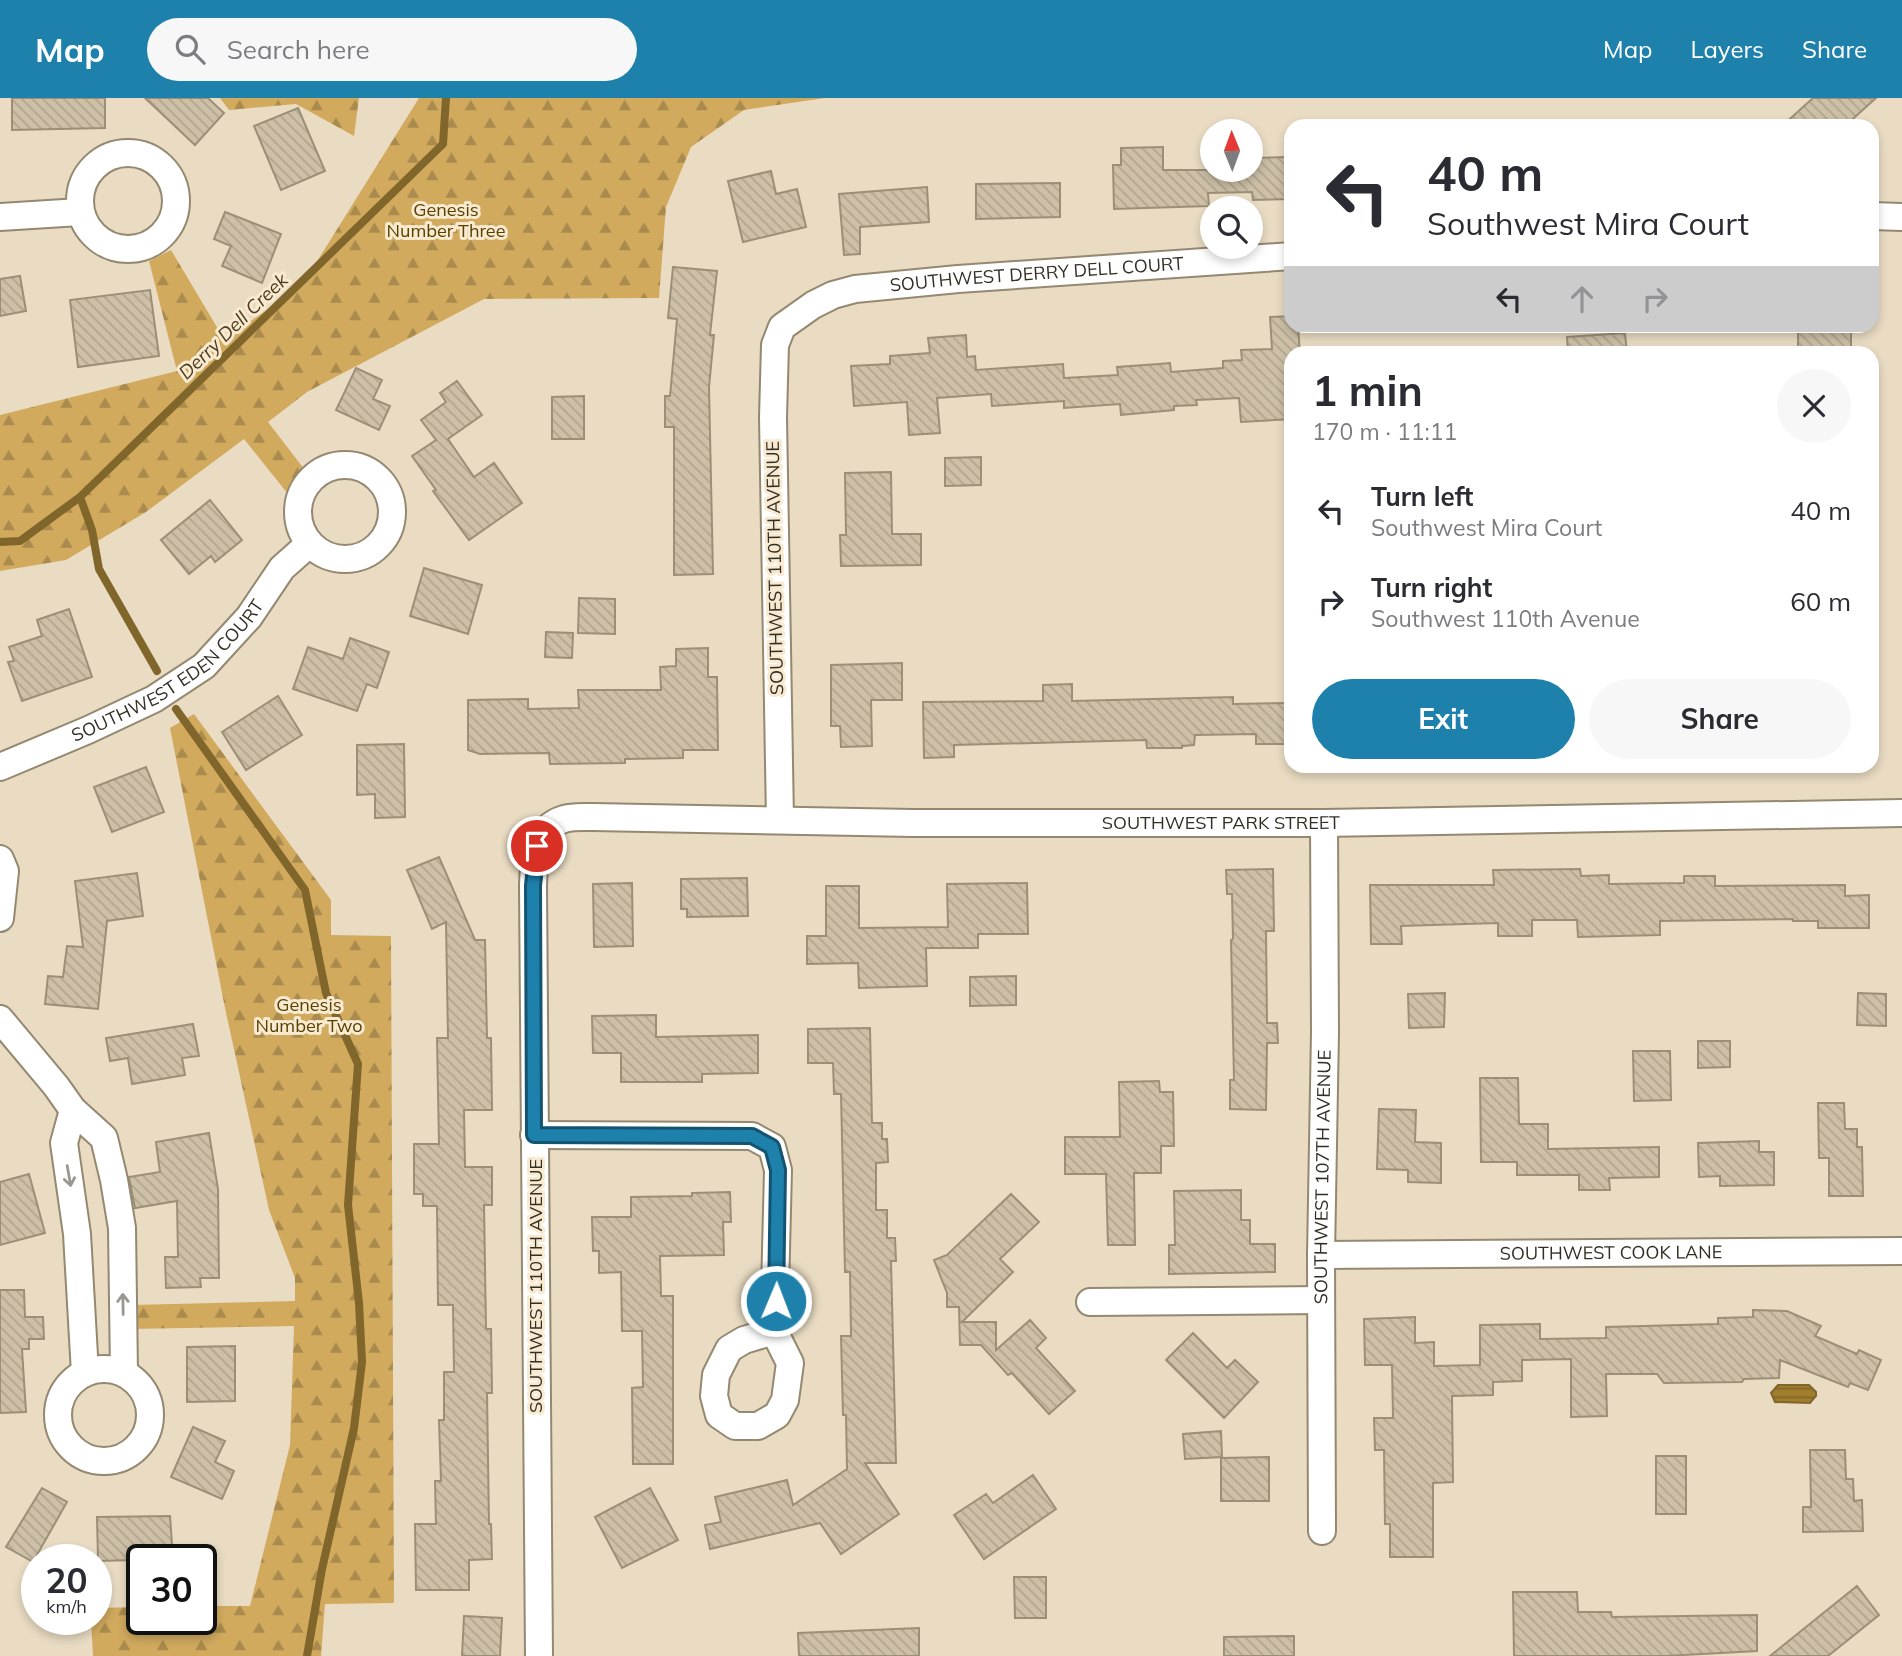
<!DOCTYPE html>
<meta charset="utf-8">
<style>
body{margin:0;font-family:Mulish,sans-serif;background:#f7f7f7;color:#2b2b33;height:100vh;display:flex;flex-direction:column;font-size:26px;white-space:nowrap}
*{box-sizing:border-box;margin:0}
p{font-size:23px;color:#7c7c81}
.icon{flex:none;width:38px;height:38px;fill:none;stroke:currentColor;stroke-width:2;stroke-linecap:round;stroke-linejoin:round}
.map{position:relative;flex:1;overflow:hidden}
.sheet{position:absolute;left:1284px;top:248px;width:595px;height:427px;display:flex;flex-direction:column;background:#fff;border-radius:21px;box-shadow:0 4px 10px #0003}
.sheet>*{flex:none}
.hud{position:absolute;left:1284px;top:21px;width:595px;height:214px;border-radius:21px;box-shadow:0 4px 10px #0003;background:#fff;color:#2b2b33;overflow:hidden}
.needle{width:46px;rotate:359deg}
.buttons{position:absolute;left:1200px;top:21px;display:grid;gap:14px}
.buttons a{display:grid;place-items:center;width:63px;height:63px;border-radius:50%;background:#fff;box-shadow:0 4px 10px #0003;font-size:35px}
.speed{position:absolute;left:21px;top:1446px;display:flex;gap:14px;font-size:35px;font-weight:700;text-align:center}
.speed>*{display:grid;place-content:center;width:91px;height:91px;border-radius:50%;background:#fff;box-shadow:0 4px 10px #0003;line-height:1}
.speed small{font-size:18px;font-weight:400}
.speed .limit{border:4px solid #111;border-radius:10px;background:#fff;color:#111}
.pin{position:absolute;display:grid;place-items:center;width:60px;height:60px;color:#fff;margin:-30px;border:4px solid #fff;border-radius:50%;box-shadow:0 2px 7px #0007}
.me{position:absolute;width:77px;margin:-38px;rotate:1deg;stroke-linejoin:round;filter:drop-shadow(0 0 5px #0008)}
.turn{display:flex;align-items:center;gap:24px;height:147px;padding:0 28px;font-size:32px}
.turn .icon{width:91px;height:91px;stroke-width:2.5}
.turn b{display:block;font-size:49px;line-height:60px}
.lanes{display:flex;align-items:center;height:66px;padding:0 28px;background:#0003;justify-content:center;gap:35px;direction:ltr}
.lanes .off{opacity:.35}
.round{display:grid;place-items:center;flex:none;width:74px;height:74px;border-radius:37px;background:#f7f7f7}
.headline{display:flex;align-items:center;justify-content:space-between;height:119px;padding:0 28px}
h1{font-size:42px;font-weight:700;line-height:52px}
.action{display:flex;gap:14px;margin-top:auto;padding:14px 28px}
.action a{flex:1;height:80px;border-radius:42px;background:#1e81ac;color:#fff;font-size:28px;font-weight:700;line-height:80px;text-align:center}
.action a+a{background:#f7f7f7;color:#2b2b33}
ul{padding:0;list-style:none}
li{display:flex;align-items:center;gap:21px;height:91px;padding:0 28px}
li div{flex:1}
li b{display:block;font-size:26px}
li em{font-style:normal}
header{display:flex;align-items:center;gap:42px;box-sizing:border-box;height:98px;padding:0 35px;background:#1e81ac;color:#fff}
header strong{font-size:33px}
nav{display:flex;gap:38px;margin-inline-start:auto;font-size:24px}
.search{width:490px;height:63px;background:#f7f7f7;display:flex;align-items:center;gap:18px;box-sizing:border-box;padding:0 24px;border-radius:38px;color:#7c7c81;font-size:26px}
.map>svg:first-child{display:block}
.forest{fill:url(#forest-firs)}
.water{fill:url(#water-rules);stroke:#80662b;stroke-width:2}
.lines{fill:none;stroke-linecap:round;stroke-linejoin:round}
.stream{stroke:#80662b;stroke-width:8}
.building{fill:url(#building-back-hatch);stroke:#9c8f77;stroke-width:2}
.street-casing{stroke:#948870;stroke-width:30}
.street{stroke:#fff;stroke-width:26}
.oneway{stroke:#9a9792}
.route-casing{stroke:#145470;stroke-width:18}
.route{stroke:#1e81ac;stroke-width:12}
.labels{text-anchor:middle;stroke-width:6;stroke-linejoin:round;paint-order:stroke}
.park-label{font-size:18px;fill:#5a4000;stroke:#f8ead0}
.street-label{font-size:18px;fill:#342f25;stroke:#f8ead0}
.water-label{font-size:19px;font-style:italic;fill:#4d3c1b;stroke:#f8ead0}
</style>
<header>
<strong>Map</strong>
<div class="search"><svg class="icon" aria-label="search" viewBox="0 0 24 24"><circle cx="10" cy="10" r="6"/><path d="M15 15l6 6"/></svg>Search here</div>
<nav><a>Map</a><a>Layers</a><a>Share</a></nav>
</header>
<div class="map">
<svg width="1902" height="1558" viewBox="0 0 1902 1558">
<defs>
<pattern id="forest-firs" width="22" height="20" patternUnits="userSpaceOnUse" patternTransform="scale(1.75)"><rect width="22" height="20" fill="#d1aa5e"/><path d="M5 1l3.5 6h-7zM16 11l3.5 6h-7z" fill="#aa8b4d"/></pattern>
<pattern id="water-rules" width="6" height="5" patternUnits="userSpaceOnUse" patternTransform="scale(1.75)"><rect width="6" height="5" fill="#a17d2e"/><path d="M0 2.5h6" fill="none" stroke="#846727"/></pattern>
<pattern id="building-back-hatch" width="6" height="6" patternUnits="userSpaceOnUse" patternTransform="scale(1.75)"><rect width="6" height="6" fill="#cdc0a7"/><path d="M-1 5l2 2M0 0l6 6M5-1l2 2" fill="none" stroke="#b1a590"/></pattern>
</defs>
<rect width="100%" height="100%" fill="#eadcc3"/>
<path class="forest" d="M220,0H359L354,38L296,6L229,12Z
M419,0H825L744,12L691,49L666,109L659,200L484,201L307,294L268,324L308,376L292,401L244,341L146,414L66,462L0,473V317L177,273L149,163L171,152L224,241L301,189Z
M194,616L331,802V837L391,838L394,1505L325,1506L321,1558H93L91,1521H96V1510L142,1509V1521H201V1508H250L290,1347L294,1228L130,1231L131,1207L295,1203V1180L269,1112L225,910L170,630Z"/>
<path class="water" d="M1778,1287H1809L1816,1294V1298L1810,1305L1775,1304L1771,1295Z"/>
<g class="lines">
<path class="stream" d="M80,399L92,432L99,471L157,573
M0,444L20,443L80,399L443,46L446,0
M176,611L305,792L326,895L358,966L348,1107L359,1205L362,1264L354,1330L322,1471L307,1558"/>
</g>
<path class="building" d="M12,0H105V30L12,32Z
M145,0H208L224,15L195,47Z
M1813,0H1876L1845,28H1782Z
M298,10L325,73L281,92L254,28Z
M1163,49V72H1251V60L1285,59V67H1292V101L1253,102L1252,94L1208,95L1209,108L1114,111L1113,67H1121V50Z
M771,73L776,96L797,91L806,129L743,144L728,83Z
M1060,85V119L976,121V86Z
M927,89L929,124L860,129V156L844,157L839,96Z
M225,114L281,136L262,185L222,168L231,148L214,141Z
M673,169L717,173L710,237H714L709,289L713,476L674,477V329H665V298H670L677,221L668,220Z
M20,178L26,213L0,218V181Z
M150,192L159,258L78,269L70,202Z
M1292,218V228H1298L1300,256H1292V321L1241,324L1239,300L1196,302L1197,307L1174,308V312L1121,317L1120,306L1064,310V303L992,308L991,296L937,300L940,335L909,337L907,304L854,308L851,268L890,266V258L930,255L928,240L966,237L967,259L975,258L976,272L1063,266L1064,280L1118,277L1117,269L1159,266L1170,265L1171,274L1223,270V263L1242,262L1241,252L1272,251L1270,219Z
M1810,228H1843V231H1851V253L1798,254V232H1810Z
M1625,235L1627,256H1568L1567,239Z
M356,270L382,282L373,301L390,308L379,332L336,312Z
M457,283L482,317L448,341L474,379L494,365L522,405L469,442L433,393L436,392L412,358L436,342L421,322L446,304L440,295Z
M584,298V341H552V299Z
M981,359V387L945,388V360Z
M891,374L892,436H921V467L841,468L840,437H846L845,375Z
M210,402L242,442L215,464L211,458L189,476L161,442Z
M424,470L482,487L468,536L410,518Z
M579,500L615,501V536L578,535Z
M69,511L92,579L22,603L8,564L14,563L9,549L42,538L37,522Z
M546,534L573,535L572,560L545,559Z
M350,540L389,554L377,590L367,586L357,613L293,591L308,549L343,561Z
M708,550V579H717L718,652H683V660L625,661V665L550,666L549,655L480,656L468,652V602L528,601V611L579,610L578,592H661L660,569L676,568V551Z
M902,565V602H871L872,648L841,649L840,628H831V567Z
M1072,586V603L1233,599V606L1291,605L1292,646H1256V636L1195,637L1194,647L1182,648V650H1147L1146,642L954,647V659L924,660L923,604L1043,603V587Z
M278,598L302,637L246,672L222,634Z
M404,646L405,719L375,720V696L357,697V647Z
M146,669L164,714L112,734L94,689Z
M439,759L475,842H485L487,940H491L492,1012H464L465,1069H492V1107H484L486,1231H491L492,1295H487L489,1426H491L492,1461L469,1462V1492H416L415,1426H436L435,1383H441L439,1322H444V1274H454L453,1207H438L437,1108H423V1096H414V1046H439L437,940H448L446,824L432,831L407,772Z
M1273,771L1274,833H1266L1267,925H1277L1278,945H1267L1266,1012L1230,1011V982H1234L1231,842L1233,841L1232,796H1227L1226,772Z
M1580,771L1581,778L1609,777V786L1684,785V778H1715V788L1845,787V798L1869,797V830H1818V823H1793V821L1660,823V837L1578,839L1577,822H1532V838H1498V825L1401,828L1402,846H1371L1370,787H1494L1493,772Z
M137,775L143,818L107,823L98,911L45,906L48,878L63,879L67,848L83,849L75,783Z
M747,780L748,818L687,819V811H681V781Z
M632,785L633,848L594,849L593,786Z
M1027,785L1028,836H978V850H926L927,888L859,890L858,865L807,866V838H826V788H859V830L948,829L947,786Z
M1016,878V907L970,908V879Z
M1445,895L1444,929L1409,930L1408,896Z
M1858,895L1886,896V928L1857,927Z
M656,917V939L758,937V975L702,976V984H621V955H593L592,918Z
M193,926L199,958L182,960L185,977L132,986L128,960L110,963L106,940Z
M870,930L872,1025H882V1041H887L888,1064L876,1065V1112H887V1140H895L896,1163H891L896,1365H865L899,1416L841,1456L820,1425L710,1451L705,1427L721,1424L715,1399L787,1382L793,1407L847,1371L846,1317H843L841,1238H851L850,1174H845L841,996H834L833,965H808V931Z
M1698,943H1730V969L1698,970Z
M1633,953H1670L1671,1002L1634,1003Z
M1480,980H1518L1519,1026H1548V1051L1659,1049V1079L1609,1080L1610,1092H1579V1077H1517V1064H1481Z
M1159,983L1160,994H1173L1174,1048H1161V1075H1134L1135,1147H1108L1106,1076H1065V1039H1120L1119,984Z
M1818,1005H1844L1845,1031H1857V1049H1862L1863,1098H1829V1060H1819Z
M1379,1011L1416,1012L1415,1044L1441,1045V1085L1408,1084V1072L1377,1071Z
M209,1035L218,1091L219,1180H200L201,1189L166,1190L165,1159H178L177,1103L135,1110L129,1079L160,1074L156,1044Z
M1759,1043V1054H1774V1087L1720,1088V1078L1699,1079L1698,1045Z
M29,1076L45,1135L0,1147V1084Z
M1241,1092V1122H1250V1146H1275V1174L1169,1176V1147H1175L1174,1093Z
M730,1094L731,1124H723L724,1157L660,1158L661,1198H673V1366H633L632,1290L643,1289L642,1233H622L621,1174L599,1175V1153H593L592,1119H631V1099L692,1098V1095Z
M1011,1096L1039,1124L1000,1161L1013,1174L962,1224H996V1252L1030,1222L1046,1240L1036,1250L1075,1293L1049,1316L1012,1275L1008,1277L981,1247H960L959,1209H947V1195L934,1162L947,1157Z
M0,1192H24L25,1219H43L44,1241H29V1251H22L26,1314L0,1315Z
M1753,1212L1787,1213L1821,1228L1815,1238L1857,1256L1859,1252L1881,1262L1868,1292L1850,1285L1848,1289L1780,1262L1779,1280L1744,1281L1742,1284L1664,1285L1657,1276H1606L1607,1318L1571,1319V1261L1522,1262V1283L1493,1284V1297L1452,1298L1453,1384L1433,1385V1459H1390V1426H1385L1384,1352H1375L1374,1320H1393L1392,1267H1365L1364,1221L1415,1219V1245L1434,1244V1268L1480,1267V1227L1540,1226V1241L1606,1240V1229L1718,1226V1220L1753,1219Z
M1193,1235L1227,1270L1235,1262L1258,1284L1224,1320L1166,1262Z
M235,1248V1303L187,1304V1249Z
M193,1329L225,1343L215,1364L234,1373L222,1401L171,1379Z
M1221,1333L1222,1359L1185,1361L1183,1336Z
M1810,1352H1845L1846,1381H1853L1854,1403L1862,1402L1863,1433L1803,1434V1409H1811Z
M1656,1358H1686V1416H1656Z
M1269,1359V1403H1221V1360Z
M1033,1377L1056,1411L984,1461L954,1417L986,1396L993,1405Z
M42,1390L67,1404L33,1464L6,1449Z
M650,1390L678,1442L622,1470L595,1419Z
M170,1418L173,1461L98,1463L97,1419Z
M1014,1479H1046V1520H1015Z
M1857,1488L1879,1517L1828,1558H1770Z
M1513,1494H1577L1578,1514H1611L1612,1519L1757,1517V1553L1665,1558H1514Z
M464,1518L502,1520L500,1558H462Z
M919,1530V1558H799L798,1535Z
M1294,1538V1558H1224V1539Z"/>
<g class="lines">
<g class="street-casing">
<g id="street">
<circle cx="128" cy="103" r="48"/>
<path d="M1872,118L1902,119"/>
<path d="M0,119L80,114"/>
<circle cx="345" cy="414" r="47"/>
<path id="s1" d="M0,669L88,632L154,601L204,568L249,519L282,470L309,446"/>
<path id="s2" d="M780,722L773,319L775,247L782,229L813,207L833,197L855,191L958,181L1292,158"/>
<path d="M0,761L5,773L0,820"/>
<path d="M0,921L56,988L73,1012L104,1040L114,1082L122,1130L124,1275"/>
<path d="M73,1012L64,1045L77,1136L85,1275"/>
<path d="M534,1037L752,1038L772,1049L778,1072L774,1233L744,1242L729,1251L716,1277L714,1298L719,1317L735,1328H758L777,1317L785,1302L790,1265L774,1233"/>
<path id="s3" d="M1321,1157L1902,1153"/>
<path d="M1090,1204L1321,1202"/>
<circle cx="104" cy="1317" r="46"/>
<path id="s4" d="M1322,1433L1321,1157L1325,934L1324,725"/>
<path id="s5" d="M539,1558L533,788C534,762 534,730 564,721C573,718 584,719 593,719L913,725H1324L1902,715"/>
</g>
</g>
<use href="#street" class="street"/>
</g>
<defs><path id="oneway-shaft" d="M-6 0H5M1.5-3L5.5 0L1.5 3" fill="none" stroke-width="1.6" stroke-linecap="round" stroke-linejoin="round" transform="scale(1.75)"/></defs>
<g class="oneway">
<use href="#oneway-shaft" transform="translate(69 1078) rotate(80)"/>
<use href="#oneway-shaft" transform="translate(123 1206) rotate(-91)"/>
</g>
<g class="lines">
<g class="route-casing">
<path id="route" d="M537,748L533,788L534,1037L752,1038L772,1049L778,1072L776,1203"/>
</g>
<use href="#route" class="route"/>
</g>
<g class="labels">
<g class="park-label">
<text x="446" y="118">Genesis<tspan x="446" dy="21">Number Three</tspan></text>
<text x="309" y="913">Genesis<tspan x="309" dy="21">Number Two</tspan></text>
</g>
<g class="street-label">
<text dy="6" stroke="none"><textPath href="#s2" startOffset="760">SOUTHWEST DERRY DELL COURT</textPath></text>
<text transform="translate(775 470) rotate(-91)" y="6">SOUTHWEST 110TH AVENUE</text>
<text dy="6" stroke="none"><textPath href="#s1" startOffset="196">SOUTHWEST EDEN COURT</textPath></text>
<text dy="6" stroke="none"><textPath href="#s5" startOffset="1507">SOUTHWEST PARK STREET</textPath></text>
<text dy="6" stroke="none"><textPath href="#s4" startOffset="354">SOUTHWEST 107TH AVENUE</textPath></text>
<text dy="6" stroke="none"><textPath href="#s3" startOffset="290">SOUTHWEST COOK LANE</textPath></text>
<text transform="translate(536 1188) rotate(-90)" y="6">SOUTHWEST 110TH AVENUE</text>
</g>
<g class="water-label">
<text transform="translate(233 228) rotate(-44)" y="7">Derry Dell Creek</text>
</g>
</g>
</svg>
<div class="buttons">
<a><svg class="needle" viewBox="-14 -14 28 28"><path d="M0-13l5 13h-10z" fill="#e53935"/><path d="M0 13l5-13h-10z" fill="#7c7c81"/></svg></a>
<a><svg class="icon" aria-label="search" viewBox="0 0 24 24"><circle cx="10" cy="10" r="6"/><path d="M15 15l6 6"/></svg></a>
</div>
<div class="speed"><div>20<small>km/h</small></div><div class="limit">30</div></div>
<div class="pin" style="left:537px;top:748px;background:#d93025"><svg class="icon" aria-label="arrive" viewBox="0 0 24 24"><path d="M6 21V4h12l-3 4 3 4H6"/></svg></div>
<svg class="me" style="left:776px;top:1203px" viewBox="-20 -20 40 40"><circle r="17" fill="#1e81ac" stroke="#fff" stroke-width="3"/><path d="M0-11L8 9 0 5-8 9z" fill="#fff"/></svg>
<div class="hud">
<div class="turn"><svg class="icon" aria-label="left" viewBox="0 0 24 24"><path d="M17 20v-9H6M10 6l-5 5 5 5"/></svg><div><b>40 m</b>Southwest Mira Court</div></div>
<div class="lanes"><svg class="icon" aria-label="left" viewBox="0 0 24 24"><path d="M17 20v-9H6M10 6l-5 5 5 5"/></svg><svg class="icon off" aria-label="ahead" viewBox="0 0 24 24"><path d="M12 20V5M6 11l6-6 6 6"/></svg><svg class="icon off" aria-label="right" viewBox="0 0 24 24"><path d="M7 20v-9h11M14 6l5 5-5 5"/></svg></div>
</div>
<section class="sheet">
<div class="headline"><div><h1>1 min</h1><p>170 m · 11:11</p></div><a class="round"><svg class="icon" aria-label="close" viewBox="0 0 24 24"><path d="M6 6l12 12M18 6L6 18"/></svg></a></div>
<ul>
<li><svg class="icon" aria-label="left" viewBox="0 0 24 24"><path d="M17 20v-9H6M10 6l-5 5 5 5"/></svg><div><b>Turn left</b><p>Southwest Mira Court</p></div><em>40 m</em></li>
<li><svg class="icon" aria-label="right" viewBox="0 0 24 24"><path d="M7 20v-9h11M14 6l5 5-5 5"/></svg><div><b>Turn right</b><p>Southwest 110th Avenue</p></div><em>60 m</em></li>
</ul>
<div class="action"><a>Exit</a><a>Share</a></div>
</section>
</div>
